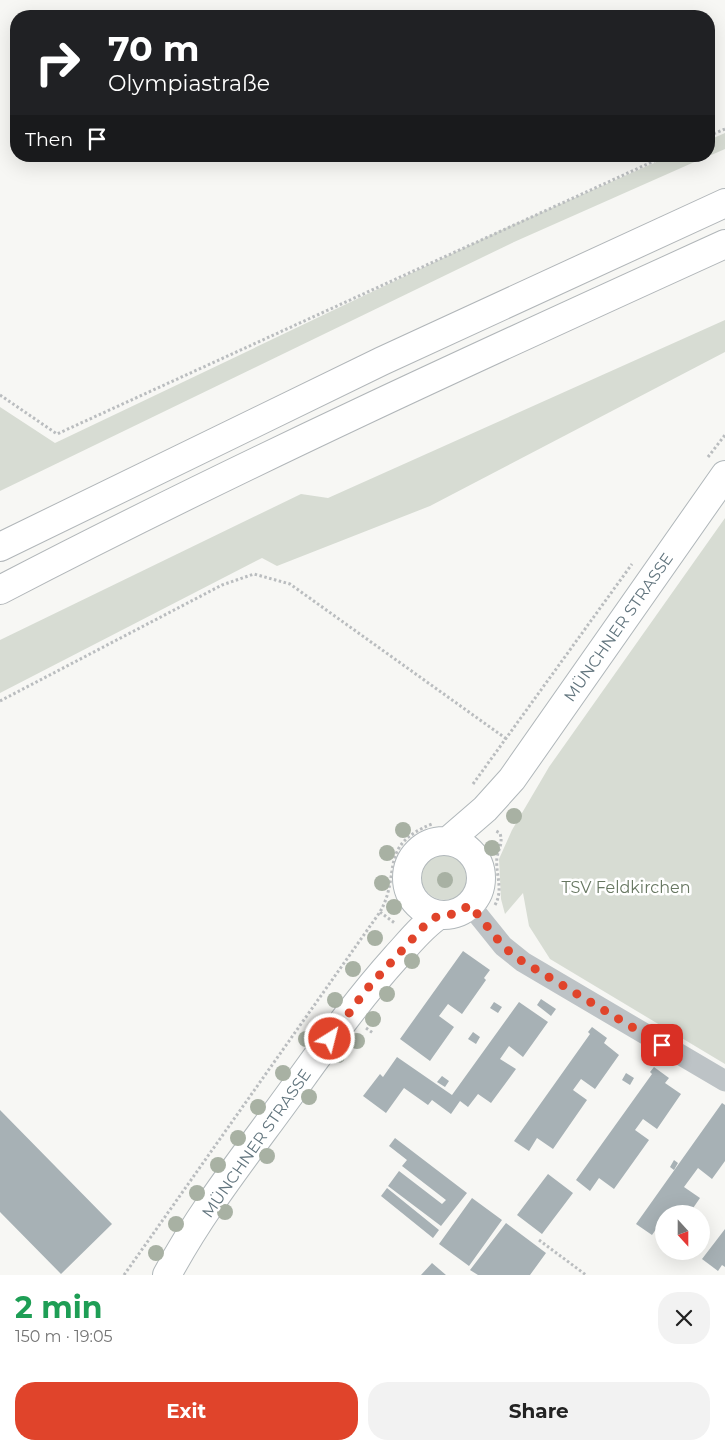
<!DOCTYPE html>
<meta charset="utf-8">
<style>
body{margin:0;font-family:Montserrat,sans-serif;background:#f2f2f2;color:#222;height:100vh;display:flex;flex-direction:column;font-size:19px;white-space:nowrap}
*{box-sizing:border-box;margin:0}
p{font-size:16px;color:#767676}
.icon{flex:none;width:28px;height:28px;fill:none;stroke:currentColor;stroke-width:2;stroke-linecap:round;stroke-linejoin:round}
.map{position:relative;height:1275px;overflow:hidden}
.side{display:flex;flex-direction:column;background:#fff;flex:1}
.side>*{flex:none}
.top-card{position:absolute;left:10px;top:10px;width:705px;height:152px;border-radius:20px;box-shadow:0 5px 20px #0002;background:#202124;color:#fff;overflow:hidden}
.needle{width:32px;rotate:159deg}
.fabs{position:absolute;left:655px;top:1205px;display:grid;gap:10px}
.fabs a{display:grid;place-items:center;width:55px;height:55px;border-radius:50%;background:#fff;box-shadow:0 5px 20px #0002;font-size:25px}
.pin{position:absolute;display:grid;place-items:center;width:42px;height:42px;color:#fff;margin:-21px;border-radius:10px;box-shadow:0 2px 8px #0006}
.me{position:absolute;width:55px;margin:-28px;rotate:36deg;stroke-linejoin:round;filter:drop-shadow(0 0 4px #0008)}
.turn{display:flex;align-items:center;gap:18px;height:105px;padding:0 15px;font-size:22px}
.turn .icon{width:65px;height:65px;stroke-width:2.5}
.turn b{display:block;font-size:35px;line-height:42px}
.then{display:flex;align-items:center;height:48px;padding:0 15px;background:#0003;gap:10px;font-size:19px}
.round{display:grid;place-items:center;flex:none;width:52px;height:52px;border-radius:20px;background:#f2f2f2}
.summary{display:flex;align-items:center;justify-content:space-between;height:85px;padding:0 15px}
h1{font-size:30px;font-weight:700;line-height:38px;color:#1e9e55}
.primary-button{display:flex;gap:10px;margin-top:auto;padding:10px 15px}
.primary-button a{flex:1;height:58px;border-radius:20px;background:#e0442b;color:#fff;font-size:20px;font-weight:700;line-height:58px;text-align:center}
.primary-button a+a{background:#f2f2f2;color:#222}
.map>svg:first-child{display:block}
.green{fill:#d7dcd3}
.building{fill:#a7b1b5}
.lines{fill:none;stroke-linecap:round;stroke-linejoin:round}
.secondary-casing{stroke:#b0b7ba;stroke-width:30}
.highway-casing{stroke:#b1b6b9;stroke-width:30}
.path{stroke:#babdbf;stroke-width:3;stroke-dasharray:2.5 2.5;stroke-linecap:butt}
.street{stroke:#bdc3c6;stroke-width:21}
.secondary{stroke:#fff;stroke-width:28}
.highway{stroke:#fff;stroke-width:28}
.tree{fill:#a8b1a3}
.route{stroke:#e0442b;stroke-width:9;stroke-dasharray:0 16.2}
.labels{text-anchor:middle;stroke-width:5;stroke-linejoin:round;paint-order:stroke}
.street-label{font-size:16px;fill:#62757e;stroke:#fff}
.park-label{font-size:16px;fill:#677761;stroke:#fff}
</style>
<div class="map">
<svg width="725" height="1275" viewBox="0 0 725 1275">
<rect width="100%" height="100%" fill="#f7f7f4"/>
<path class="green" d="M725,133V149L709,156V140Z
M670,156H708L514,242L0,491V407L55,443L508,227Z
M725,320V352L430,506L277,566L262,558L0,693V640L301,494L328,498Z
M725,518V1064L550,959L529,926L523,893L505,914L501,899L499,859L512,830L549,767Z
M421 876a24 24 0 1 1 48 0a24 24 0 1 1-48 0Z"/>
<path class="building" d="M463,951L490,970L484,978L486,980L462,1014L448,1004L439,1016L454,1027L430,1061L400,1039Z
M541,999L556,1009L551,1016L537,1005Z
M494,1002L502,1007L498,1013L490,1008Z
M519,1002L548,1022L523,1057L509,1046L500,1059L516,1069L491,1103L478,1094L468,1107L460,1101L451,1114L432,1100L428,1105L404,1088L386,1113L363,1096L380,1074L383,1077L397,1057L452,1095Z
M592,1027L607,1038L604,1043L619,1055L595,1089L581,1079L573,1090L587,1100L553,1149L537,1138L529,1151L514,1141L590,1034L588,1032Z
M473,1032L480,1037L476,1044L468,1039Z
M654,1067L669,1078L665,1083L681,1094L657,1129L643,1119L635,1130L649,1140L614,1189L599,1178L590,1191L576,1180L652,1074L650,1072Z
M626,1073L634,1078L630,1085L622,1080Z
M442,1076L449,1081L445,1087L437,1082Z
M722,1103L725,1105V1161L712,1179L698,1168L684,1187L700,1198L689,1214H664V1224L661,1222L652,1235L636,1224Z
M0,1110L112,1224L61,1274L0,1212Z
M395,1138L467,1193L441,1226L388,1186L399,1171L442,1204L446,1200L402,1166L407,1160L389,1146Z
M674,1160L678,1163L674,1170L670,1167Z
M548,1174L573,1193L542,1234L517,1215Z
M387,1188L439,1230L433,1238L381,1196Z
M472,1198L502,1220L469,1266L439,1244Z
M506,1223L546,1253L530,1275H478L470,1270Z
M725,1229V1267L722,1265L718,1271L702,1259Z
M432,1263L446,1275H421Z"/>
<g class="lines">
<g class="secondary-casing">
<path id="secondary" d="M407 878a37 37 0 1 1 74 0a37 37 0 1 1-74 0Z
M448,841L485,809L512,779L725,475
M167,1275C203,1207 253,1146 298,1083C329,1040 360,997 396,957C410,942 422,926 439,915"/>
</g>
<g class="highway-casing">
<path id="highway" d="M0,547L382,361L725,203
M0,590C238,466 481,355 725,244"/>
</g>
<path class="path" d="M709,136L725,129
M0,395L57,434L665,156
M708,457L725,435
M0,701L222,585L254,574L290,584L508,740
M473,784L632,564
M495,905C504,889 495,874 497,857C499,847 503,844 500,833L496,831
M380,912L396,924
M366,1028L373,1033
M539,1240L586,1275
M124,1275L380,912C402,873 377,846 432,824"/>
<path class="street" d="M470,905L503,946L523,962L725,1081"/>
<use href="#secondary" class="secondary"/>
<use href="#highway" class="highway"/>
</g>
<g class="tree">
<circle cx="514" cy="816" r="8"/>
<circle cx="403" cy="830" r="8"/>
<circle cx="492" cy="848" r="8"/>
<circle cx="387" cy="853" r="8"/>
<circle cx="445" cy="880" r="8"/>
<circle cx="382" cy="883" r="8"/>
<circle cx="394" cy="907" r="8"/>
<circle cx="375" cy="938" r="8"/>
<circle cx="412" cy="961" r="8"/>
<circle cx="353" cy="969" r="8"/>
<circle cx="387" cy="994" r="8"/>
<circle cx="335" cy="1000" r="8"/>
<circle cx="373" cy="1019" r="8"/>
<circle cx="306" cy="1039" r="8"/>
<circle cx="357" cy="1041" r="8"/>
<circle cx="338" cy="1055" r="8"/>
<circle cx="283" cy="1073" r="8"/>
<circle cx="309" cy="1097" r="8"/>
<circle cx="258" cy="1107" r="8"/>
<circle cx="238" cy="1138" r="8"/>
<circle cx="267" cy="1156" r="8"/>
<circle cx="218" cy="1165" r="8"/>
<circle cx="197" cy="1193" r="8"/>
<circle cx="225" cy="1212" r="8"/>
<circle cx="176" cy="1224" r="8"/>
<circle cx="156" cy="1253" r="8"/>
</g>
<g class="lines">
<path class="route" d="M330,1039L366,990L426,924L439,915L455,914L470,905L503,946L517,958L662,1045"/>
</g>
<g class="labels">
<g class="street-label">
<text transform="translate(618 627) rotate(-55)" y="6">MÜNCHNER STRASSE</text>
<text transform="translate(256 1143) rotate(-55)" y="6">MÜNCHNER STRASSE</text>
</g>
<g class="park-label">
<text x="626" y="893">TSV Feldkirchen</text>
</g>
</g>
</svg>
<div class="fabs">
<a><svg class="needle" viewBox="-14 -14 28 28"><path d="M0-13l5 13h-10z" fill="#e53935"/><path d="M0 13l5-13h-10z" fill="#767676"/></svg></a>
</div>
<div class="pin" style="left:662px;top:1045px;background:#d93025"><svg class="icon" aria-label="arrive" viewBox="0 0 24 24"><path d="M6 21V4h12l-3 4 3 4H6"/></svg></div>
<svg class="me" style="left:330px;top:1039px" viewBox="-20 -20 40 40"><circle r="17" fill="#e0442b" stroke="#fff" stroke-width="3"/><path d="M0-11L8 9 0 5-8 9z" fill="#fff"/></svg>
<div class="top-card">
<div class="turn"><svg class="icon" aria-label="right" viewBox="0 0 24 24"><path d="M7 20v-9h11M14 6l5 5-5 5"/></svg><div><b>70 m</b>Olympiastraße</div></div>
<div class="then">Then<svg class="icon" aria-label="arrive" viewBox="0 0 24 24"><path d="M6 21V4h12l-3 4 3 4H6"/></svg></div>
</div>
</div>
<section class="side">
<div class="summary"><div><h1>2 min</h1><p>150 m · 19:05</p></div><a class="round"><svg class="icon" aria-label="close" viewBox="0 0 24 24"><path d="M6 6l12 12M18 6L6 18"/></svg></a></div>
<div class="primary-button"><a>Exit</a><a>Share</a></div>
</section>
